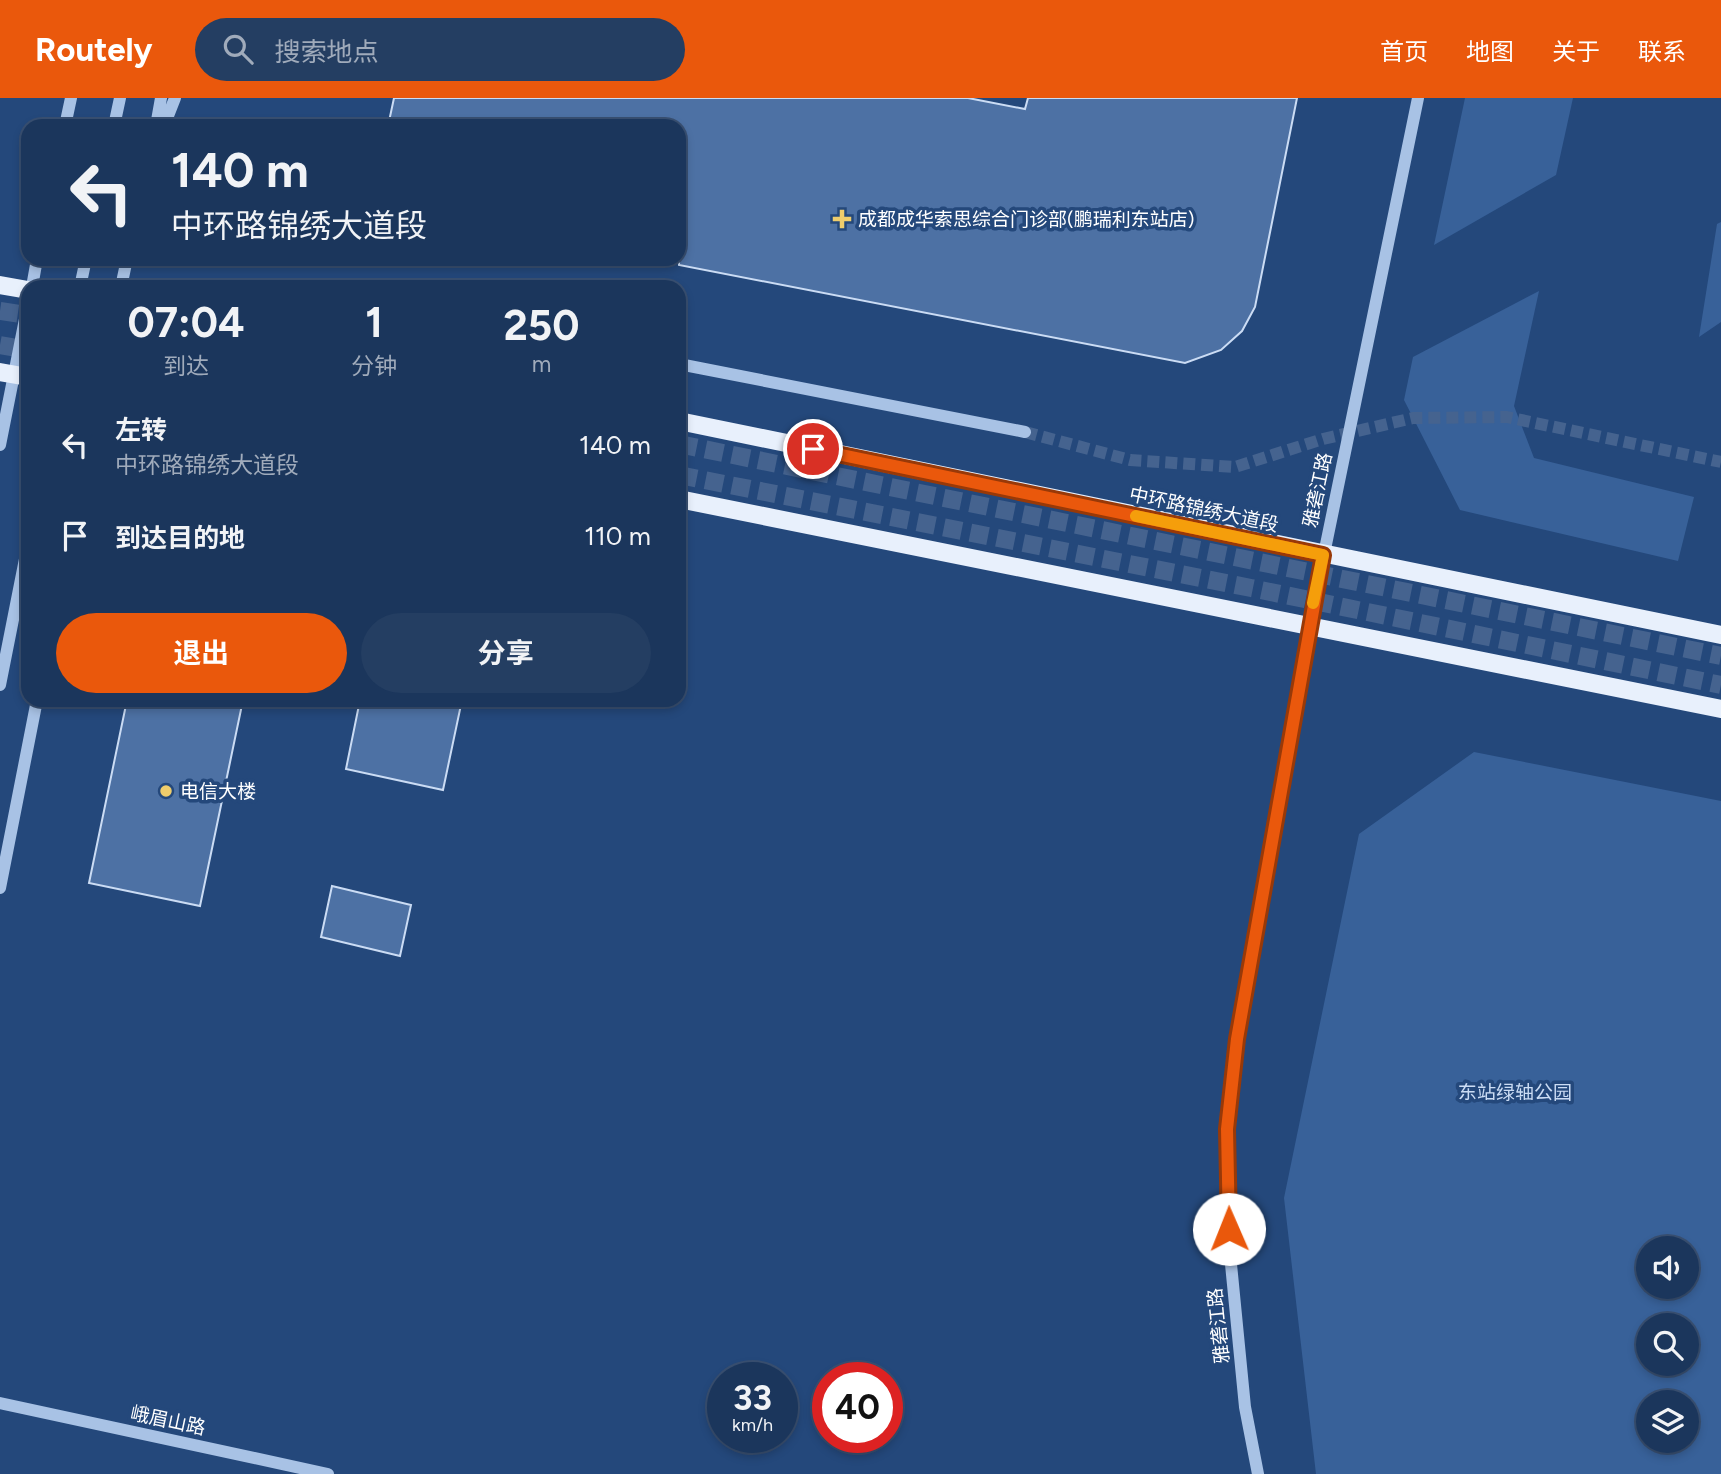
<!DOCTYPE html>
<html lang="zh">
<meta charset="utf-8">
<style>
body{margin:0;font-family:Figtree,"Noto Sans SC",sans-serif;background:#243e62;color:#f1f3f6;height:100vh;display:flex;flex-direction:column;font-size:26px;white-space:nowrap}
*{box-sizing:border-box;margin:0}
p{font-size:23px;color:#a0abbb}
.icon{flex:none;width:38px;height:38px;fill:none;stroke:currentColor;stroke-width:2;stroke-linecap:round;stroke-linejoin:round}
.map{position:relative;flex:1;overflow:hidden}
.sheet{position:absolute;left:21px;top:182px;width:665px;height:427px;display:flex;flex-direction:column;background:#1b365c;border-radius:21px;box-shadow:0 4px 10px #0003,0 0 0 2px #395072}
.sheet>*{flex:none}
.top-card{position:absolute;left:21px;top:21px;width:665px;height:147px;border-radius:21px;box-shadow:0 4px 10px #0003,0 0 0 2px #395072;background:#1b365c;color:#f1f3f6;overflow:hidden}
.controls{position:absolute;left:1636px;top:1138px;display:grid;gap:14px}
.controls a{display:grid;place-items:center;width:63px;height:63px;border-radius:50%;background:#1b365c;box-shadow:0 4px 10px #0003,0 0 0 2px #395072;font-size:35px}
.speed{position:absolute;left:707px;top:1264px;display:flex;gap:14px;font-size:35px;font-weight:700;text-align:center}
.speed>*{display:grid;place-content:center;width:91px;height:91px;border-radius:50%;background:#1b365c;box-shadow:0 4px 10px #0003,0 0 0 2px #395072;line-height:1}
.speed small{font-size:18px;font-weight:400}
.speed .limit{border:10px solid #d22;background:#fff;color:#111}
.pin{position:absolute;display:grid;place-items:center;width:60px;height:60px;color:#fff;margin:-30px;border:4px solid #fff;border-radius:50%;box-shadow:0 2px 7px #0007}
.me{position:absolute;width:77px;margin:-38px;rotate:359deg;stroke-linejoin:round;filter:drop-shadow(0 0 5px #0008)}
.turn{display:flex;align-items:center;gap:24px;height:147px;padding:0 35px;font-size:32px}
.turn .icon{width:91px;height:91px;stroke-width:2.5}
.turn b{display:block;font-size:49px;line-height:60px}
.eta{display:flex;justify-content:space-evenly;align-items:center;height:119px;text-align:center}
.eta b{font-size:42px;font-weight:700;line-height:49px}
.action{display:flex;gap:14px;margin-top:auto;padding:14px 35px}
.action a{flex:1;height:80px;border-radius:42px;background:#ea580c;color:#fff;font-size:28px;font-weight:700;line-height:80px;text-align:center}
.action a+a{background:#243e62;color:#f1f3f6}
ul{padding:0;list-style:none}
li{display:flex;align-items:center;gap:21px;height:91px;padding:0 35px}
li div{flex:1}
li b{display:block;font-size:26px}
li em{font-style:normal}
header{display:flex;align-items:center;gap:42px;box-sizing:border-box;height:98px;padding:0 35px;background:#ea580c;color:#fff}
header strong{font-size:33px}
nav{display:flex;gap:38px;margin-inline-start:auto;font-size:24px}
.search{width:490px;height:63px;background:#243e62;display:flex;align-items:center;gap:18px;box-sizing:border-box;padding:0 24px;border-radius:38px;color:#a0abbb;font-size:26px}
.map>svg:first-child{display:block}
.green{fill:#386199;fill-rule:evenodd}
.building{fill:#4d71a4;stroke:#cbdcf4;stroke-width:2}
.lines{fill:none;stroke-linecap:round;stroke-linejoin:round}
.minor-tunnel{stroke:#45638f;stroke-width:12;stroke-dasharray:12 6;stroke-linecap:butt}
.major-tunnel{stroke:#45638f;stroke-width:18;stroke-dasharray:18 9;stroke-linecap:butt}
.minor{stroke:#a8c2e5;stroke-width:12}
.major{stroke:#e8f0fc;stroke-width:18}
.route-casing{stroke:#983908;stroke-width:18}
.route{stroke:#ea580c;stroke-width:12}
.slow{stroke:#f59e0b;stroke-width:12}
.poi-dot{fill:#efcd6c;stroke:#24487b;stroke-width:2.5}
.labels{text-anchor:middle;stroke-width:7;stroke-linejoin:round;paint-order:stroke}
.poi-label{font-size:19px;fill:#fff;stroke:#24487b;text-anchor:start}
.street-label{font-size:19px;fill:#fff;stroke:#24487b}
.park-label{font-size:19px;fill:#cbdcf4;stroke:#24487b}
</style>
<header>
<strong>Routely</strong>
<div class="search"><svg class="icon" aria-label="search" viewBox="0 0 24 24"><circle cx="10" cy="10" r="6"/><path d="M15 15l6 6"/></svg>搜索地点</div>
<nav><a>首页</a><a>地图</a><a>关于</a><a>联系</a></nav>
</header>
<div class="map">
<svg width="1721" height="1376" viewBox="0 0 1721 1376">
<rect width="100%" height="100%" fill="#24487b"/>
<path class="green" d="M1465,0H1573L1556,77L1434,147Z
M1721,124V224L1699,239L1717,126Z
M1539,193L1514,308L1534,360L1694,399L1678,463L1460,412L1404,302L1413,259Z
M1474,654L1721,703V1376H1316L1284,1100L1359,736ZM1648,1150H1687V1188H1648ZM1648,1227H1687V1265H1648ZM1648,1304H1687V1342H1648Z"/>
<path class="building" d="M394,0H968L1025,11L1028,0H1297L1255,209L1242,233L1221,252L1185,265L679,167V28H388Z
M127,602H243L200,808L89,785Z
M360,602H462L443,692L346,671Z
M332,788L411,807L400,858L321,839Z"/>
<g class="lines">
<path class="minor-tunnel" d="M1025,334L1130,362L1235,369L1323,341L1413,320L1507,319L1721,364"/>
<path class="major-tunnel" d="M0,213L28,217
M0,247L28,252
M679,346L1721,558
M679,377L1251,490L1721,587"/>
<path class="minor" d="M65,28L71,0
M114,28L120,0
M156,28L161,0
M164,28L175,0
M32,189L37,161
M80,189L86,161
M121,189L127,161
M679,266L1025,334
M0,347L28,206
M0,587L28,446
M0,790L37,602
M0,1305L328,1376
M1258,1376L1245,1309L1230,1156L1228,1031L1237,941L1309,529L1418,0"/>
<path class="major" d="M0,187L28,192
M0,274L28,279
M679,323L1721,537
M679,401L1721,611"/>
</g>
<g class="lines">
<g class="route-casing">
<path id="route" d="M813,351L1323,457L1237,941L1227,1031L1229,1131"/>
</g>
<use href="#route" class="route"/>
<path class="slow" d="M1136,418L1323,457L1313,505"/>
</g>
<g class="poi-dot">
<path d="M838.5 110.5h7v7h7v7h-7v7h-7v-7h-7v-7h7z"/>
<circle cx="166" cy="693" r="7"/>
</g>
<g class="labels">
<g class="poi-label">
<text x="858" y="128">成都成华索思综合门诊部(鹏瑞利东站店)</text>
<text x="180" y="700">电信大楼</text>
</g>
<g class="street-label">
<text transform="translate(1317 392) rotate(-78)" y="7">雅砻江路</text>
<text transform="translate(1204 411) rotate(12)" y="7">中环路锦绣大道段</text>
<text transform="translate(1218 1228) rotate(-96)" y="7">雅砻江路</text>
<text transform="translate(168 1322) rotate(12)" y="7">峨眉山路</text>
</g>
<g class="park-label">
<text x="1515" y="1001">东站绿轴公园</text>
</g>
</g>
</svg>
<div class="controls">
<a><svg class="icon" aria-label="sound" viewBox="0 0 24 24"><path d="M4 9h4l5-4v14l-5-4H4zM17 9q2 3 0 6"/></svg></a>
<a><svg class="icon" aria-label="search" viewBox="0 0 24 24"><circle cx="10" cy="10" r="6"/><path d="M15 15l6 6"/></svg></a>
<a><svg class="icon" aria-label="layers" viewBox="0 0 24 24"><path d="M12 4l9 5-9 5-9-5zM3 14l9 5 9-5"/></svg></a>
</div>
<div class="speed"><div>33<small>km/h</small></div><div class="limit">40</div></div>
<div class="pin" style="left:813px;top:351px;background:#d93025"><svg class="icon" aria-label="arrive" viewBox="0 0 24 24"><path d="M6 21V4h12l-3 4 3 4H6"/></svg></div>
<svg class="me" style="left:1229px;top:1131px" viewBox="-20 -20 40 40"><circle r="19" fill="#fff"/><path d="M0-13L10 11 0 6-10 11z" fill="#ea580c"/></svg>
<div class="top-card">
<div class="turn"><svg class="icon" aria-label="left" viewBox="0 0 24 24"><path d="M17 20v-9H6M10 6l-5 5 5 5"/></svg><div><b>140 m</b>中环路锦绣大道段</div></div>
</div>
<section class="sheet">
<div class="eta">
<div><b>07:04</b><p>到达</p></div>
<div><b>1</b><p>分钟</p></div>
<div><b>250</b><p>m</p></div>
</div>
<ul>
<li><svg class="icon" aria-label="left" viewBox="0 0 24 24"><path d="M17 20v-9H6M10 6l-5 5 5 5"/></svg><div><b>左转</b><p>中环路锦绣大道段</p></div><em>140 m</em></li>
<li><svg class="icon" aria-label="arrive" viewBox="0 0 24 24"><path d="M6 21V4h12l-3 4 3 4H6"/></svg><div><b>到达目的地</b></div><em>110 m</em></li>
</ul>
<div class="action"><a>退出</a><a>分享</a></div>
</section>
</div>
